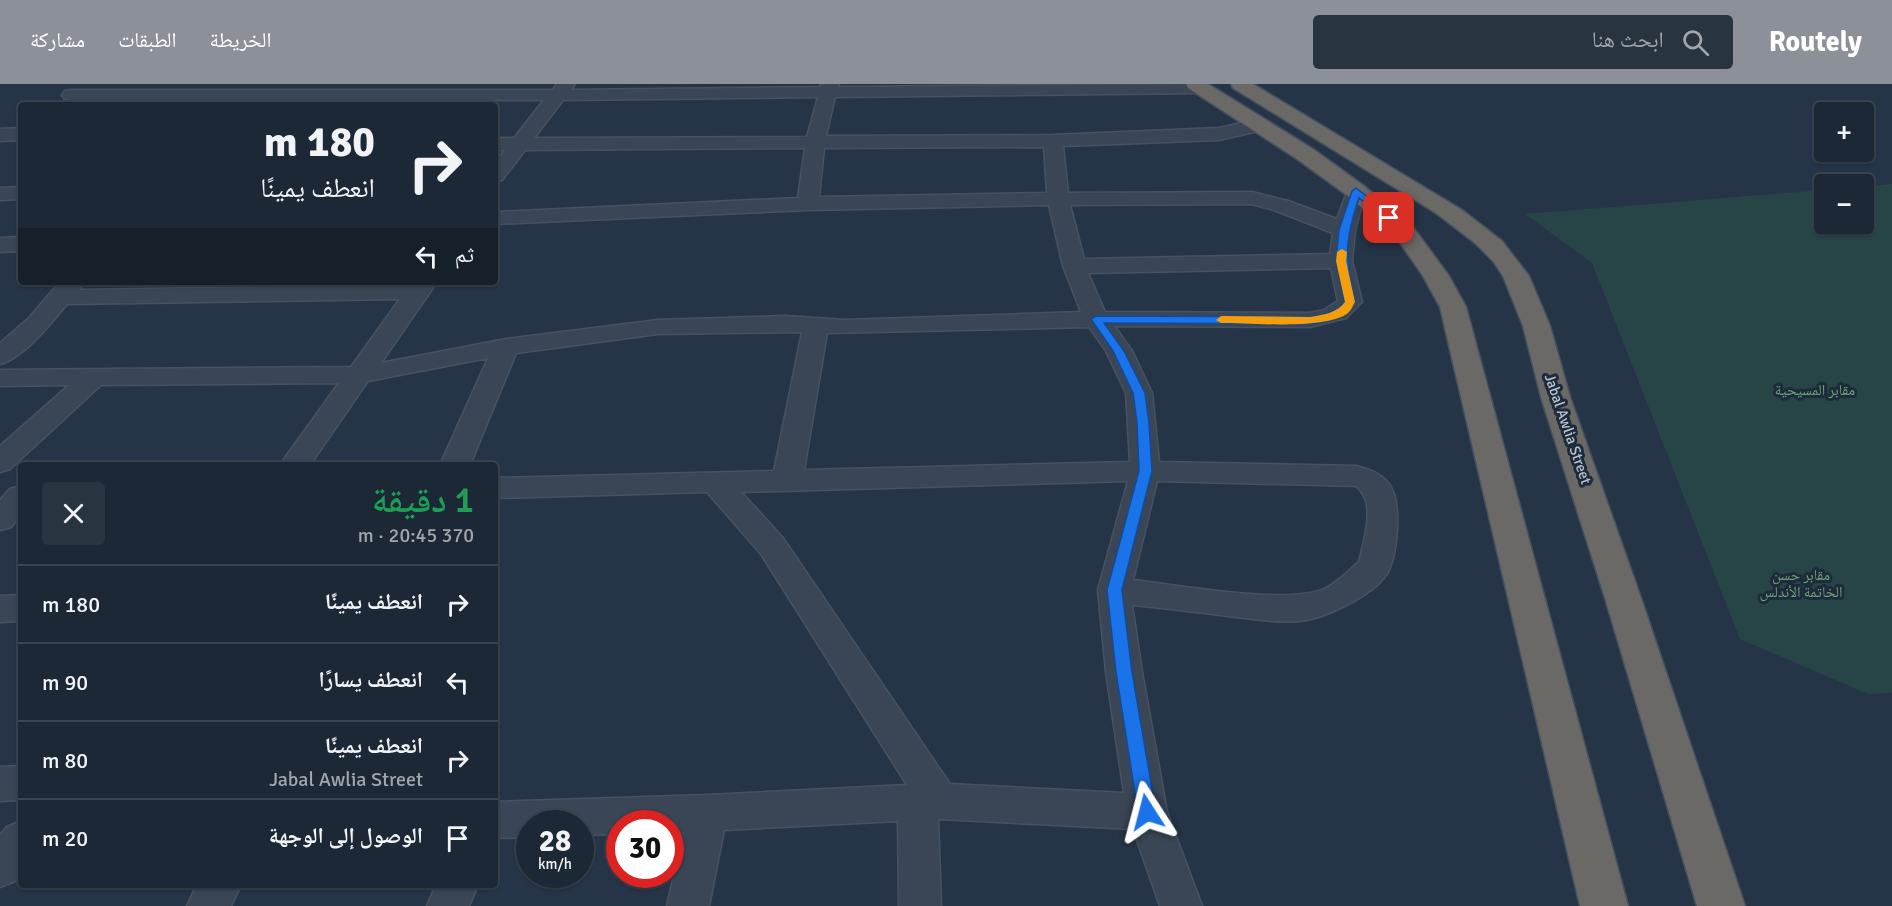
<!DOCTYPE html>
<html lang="ar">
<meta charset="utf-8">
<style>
body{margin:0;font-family:Signika,"Noto Naskh Arabic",sans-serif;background:#293441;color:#f1f3f6;direction:rtl;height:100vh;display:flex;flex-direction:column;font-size:22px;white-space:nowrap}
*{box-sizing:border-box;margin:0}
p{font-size:20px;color:#a0a6ad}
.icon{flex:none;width:33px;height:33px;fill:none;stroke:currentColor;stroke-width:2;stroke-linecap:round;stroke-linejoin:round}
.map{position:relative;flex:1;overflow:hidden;direction:ltr}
.sheet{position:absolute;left:18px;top:378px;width:480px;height:426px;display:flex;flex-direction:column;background:#1c2835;border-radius:6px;box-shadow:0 2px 4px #0004,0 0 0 2px #3a4450;direction:rtl}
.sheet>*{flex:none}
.guide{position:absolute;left:18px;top:18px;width:480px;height:183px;border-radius:6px;box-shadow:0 2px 4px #0004,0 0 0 2px #3a4450;direction:rtl;background:#1c2835;color:#f1f3f6;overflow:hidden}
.controls{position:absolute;left:1814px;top:18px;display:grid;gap:12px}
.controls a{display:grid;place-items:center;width:60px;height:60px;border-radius:6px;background:#1c2835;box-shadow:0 2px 4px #0004,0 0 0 2px #3a4450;font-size:30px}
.speed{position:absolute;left:516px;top:726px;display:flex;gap:12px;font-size:30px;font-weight:700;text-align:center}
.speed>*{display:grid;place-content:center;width:78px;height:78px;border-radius:50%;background:#1c2835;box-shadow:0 2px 4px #0004,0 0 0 2px #3a4450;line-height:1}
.speed small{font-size:15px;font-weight:400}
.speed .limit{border:9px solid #d22;background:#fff;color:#111}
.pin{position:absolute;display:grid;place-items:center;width:51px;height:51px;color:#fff;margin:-26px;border-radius:12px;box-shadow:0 3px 9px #0006}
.me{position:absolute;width:66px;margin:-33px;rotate:351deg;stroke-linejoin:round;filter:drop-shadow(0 0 4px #0008)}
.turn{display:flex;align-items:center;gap:21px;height:126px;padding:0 24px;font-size:27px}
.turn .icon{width:78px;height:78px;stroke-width:2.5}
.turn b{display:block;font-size:42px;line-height:51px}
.then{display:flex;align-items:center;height:57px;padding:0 24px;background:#0003;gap:12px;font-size:22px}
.round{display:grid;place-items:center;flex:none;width:63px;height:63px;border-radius:6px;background:#293441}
.overview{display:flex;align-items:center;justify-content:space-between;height:102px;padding:0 24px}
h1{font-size:36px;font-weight:600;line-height:45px;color:#1e9e55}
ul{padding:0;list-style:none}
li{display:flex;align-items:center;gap:18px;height:78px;padding:0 24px;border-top:2px solid #3a4450}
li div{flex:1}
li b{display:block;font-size:22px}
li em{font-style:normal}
header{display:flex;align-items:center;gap:36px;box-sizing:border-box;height:84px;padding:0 30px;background:#8c9099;color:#fff}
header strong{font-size:28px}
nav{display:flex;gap:33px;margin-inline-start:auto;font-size:21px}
.search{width:420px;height:54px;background:#293441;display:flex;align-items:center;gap:15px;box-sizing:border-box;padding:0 21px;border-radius:6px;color:#a0a6ad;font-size:22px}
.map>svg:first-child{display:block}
.green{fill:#274547}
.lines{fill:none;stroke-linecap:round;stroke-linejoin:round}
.minor-casing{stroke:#465262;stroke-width:3}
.trunk-casing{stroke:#445160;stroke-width:3}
.minor{fill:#3a4656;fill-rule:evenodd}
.trunk{fill:#6a6966;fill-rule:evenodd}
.route{fill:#1a73e8;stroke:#114b97;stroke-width:1.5}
.slow{fill:#f59e0b}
.labels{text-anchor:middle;stroke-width:6;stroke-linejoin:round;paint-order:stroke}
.park-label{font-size:15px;fill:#6ca277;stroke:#1e2b3b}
.street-label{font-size:15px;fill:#b8c2cf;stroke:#1e2b3b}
</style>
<header>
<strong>Routely</strong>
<div class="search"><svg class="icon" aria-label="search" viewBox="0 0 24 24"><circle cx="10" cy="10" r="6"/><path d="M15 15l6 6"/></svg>ابحث هنا</div>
<nav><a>الخريطة</a><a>الطبقات</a><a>مشاركة</a></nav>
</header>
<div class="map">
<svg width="1892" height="822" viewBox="0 0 1892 822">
<rect width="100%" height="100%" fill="#253547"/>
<path class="green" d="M1892,100V609L1868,610L1740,555L1592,179L1525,130L1824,106V140H1863V103Z"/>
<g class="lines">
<g class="minor-casing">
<path id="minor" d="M557,0H575L571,6L821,3V0H839L838,3L1207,0L1211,4L1208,8L1202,9L835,13L826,52L1053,51L1219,44L1260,35L1267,37L1269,41L1267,45L1219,56L1063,62L1068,109L1252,108L1288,117L1337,135L1349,103L1356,101L1363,103L1366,107L1355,146L1352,177L1362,218L1346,234L1310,243L1114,242L1132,267L1152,309L1159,378L1356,382C1382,388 1396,399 1397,428C1398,445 1396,470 1389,486C1377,510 1326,534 1300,537C1276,539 1252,535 1228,532C1196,528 1164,524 1132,521L1142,588L1167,728L1202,822H1160L1133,745L938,735L941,822H899L898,737L724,746L709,822H667L684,748H670V740H620V750L580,751V740H530V753L495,754V718L708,711L907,701L761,470L707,408L495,414V394L774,387L802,248L658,250L516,269L470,381H440L488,274L368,297L310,381H280L339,299L101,301L10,385L0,388V362L69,301L0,302V286L351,283L400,215L67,220C51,239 24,274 0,280V259L28,235L60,198H85L79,206L411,201L413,198H437L381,279L506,255L658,236L785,232L846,236L1081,228L1063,182L1049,121L808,126L495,140V128L798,114L805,64L525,66L502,96L495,98V79L505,66H495V54H514L544,16H71L65,15L62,11L65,7L71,6H553ZM818,13L807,53L534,54L563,16ZM1044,63L1047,109L819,113L824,64ZM1252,120L1274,126L1333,149L1330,170L1084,175L1070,121ZM1331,184L1338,217L1324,226L1310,229L1105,228L1088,189ZM1089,243L1106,267L1126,309L1130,378L804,386L827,249ZM1128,397L1098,506L1106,588L1124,709L950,700L783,454L741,408ZM1157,397L1356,402C1377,417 1364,457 1359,478C1349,486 1338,498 1326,504C1290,522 1177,501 1133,496Z
M21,44V56L0,57V45Z
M21,103V115L0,116V104Z
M21,153V167L0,168V154Z
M21,402V431L11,443L0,446V416L10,405Z
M21,511V537L0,538V512Z
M21,682V716L0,717V683Z
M21,737V788L15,797L0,803V751L7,743Z
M197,801H241L231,822H187Z
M436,801H478L469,822H427Z"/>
</g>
<g class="trunk-casing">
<path id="trunk" d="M1186,0H1208L1313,65L1364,102L1413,143L1449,192L1466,223L1628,822H1580L1440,223L1423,192L1396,153L1348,112L1297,75L1188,4Z
M1231,0H1253L1462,126L1502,157L1529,192L1550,242L1570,313L1641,514L1745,822H1697L1605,514L1541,313L1523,242L1503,192L1493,177L1475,159L1436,129L1233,4Z"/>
</g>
<use href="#minor" class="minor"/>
<use href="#trunk" class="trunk"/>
</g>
<path class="route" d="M1356,104L1394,134L1386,136L1359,114C1344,159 1345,172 1355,218C1345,235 1329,237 1310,240L1104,239L1124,267L1145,309L1149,339L1152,387L1122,506L1132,588L1156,728L1154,734L1147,736L1141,734L1138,728L1116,588L1107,506L1139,387L1137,339L1133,309L1113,267L1091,235L1096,232L1310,233C1323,231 1337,229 1345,218L1336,177L1339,146L1352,107Z"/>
<path class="slow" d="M1342,165L1347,168L1346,177L1355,218C1353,221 1351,227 1348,229C1326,246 1250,239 1221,239L1216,236L1221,232L1310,233C1323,231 1337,229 1345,218L1336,177L1337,168Z"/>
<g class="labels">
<g class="park-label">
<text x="1815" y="311">مقابر المسيحية</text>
<text x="1801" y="496">مقابر حسن<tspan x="1801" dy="17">الخاتمة الأندلس</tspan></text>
</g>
<g class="street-label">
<text transform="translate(1568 345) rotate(71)" y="5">Jabal Awlia Street</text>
</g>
</g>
</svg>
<div class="controls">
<a>+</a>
<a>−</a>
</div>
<div class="speed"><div>28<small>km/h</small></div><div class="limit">30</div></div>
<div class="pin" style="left:1389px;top:134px;background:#d93025"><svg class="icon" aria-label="arrive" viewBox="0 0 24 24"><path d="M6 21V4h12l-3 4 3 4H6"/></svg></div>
<svg class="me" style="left:1147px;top:728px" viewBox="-20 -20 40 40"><path d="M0-17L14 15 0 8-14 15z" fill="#1a73e8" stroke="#fff" stroke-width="4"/></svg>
<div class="guide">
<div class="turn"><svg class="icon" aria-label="right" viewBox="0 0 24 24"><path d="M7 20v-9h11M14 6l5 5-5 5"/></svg><div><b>180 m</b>انعطف يمينًا</div></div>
<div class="then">ثم<svg class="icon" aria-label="left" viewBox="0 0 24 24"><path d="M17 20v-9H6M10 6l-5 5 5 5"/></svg></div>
</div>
<section class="sheet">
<div class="overview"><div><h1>1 دقيقة</h1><p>370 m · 20:45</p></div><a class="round"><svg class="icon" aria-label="close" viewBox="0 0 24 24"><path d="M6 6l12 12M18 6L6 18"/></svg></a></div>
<ul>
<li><svg class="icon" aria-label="right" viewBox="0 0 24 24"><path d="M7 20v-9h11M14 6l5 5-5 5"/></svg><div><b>انعطف يمينًا</b></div><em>180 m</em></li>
<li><svg class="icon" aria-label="left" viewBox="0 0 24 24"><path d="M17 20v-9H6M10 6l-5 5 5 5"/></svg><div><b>انعطف يسارًا</b></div><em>90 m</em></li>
<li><svg class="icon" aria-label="right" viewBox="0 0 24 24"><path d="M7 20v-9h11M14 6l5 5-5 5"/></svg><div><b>انعطف يمينًا</b><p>Jabal Awlia Street</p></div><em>80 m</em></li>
<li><svg class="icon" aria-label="arrive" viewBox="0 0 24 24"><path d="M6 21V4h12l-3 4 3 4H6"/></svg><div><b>الوصول إلى الوجهة</b></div><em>20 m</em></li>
</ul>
</section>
</div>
